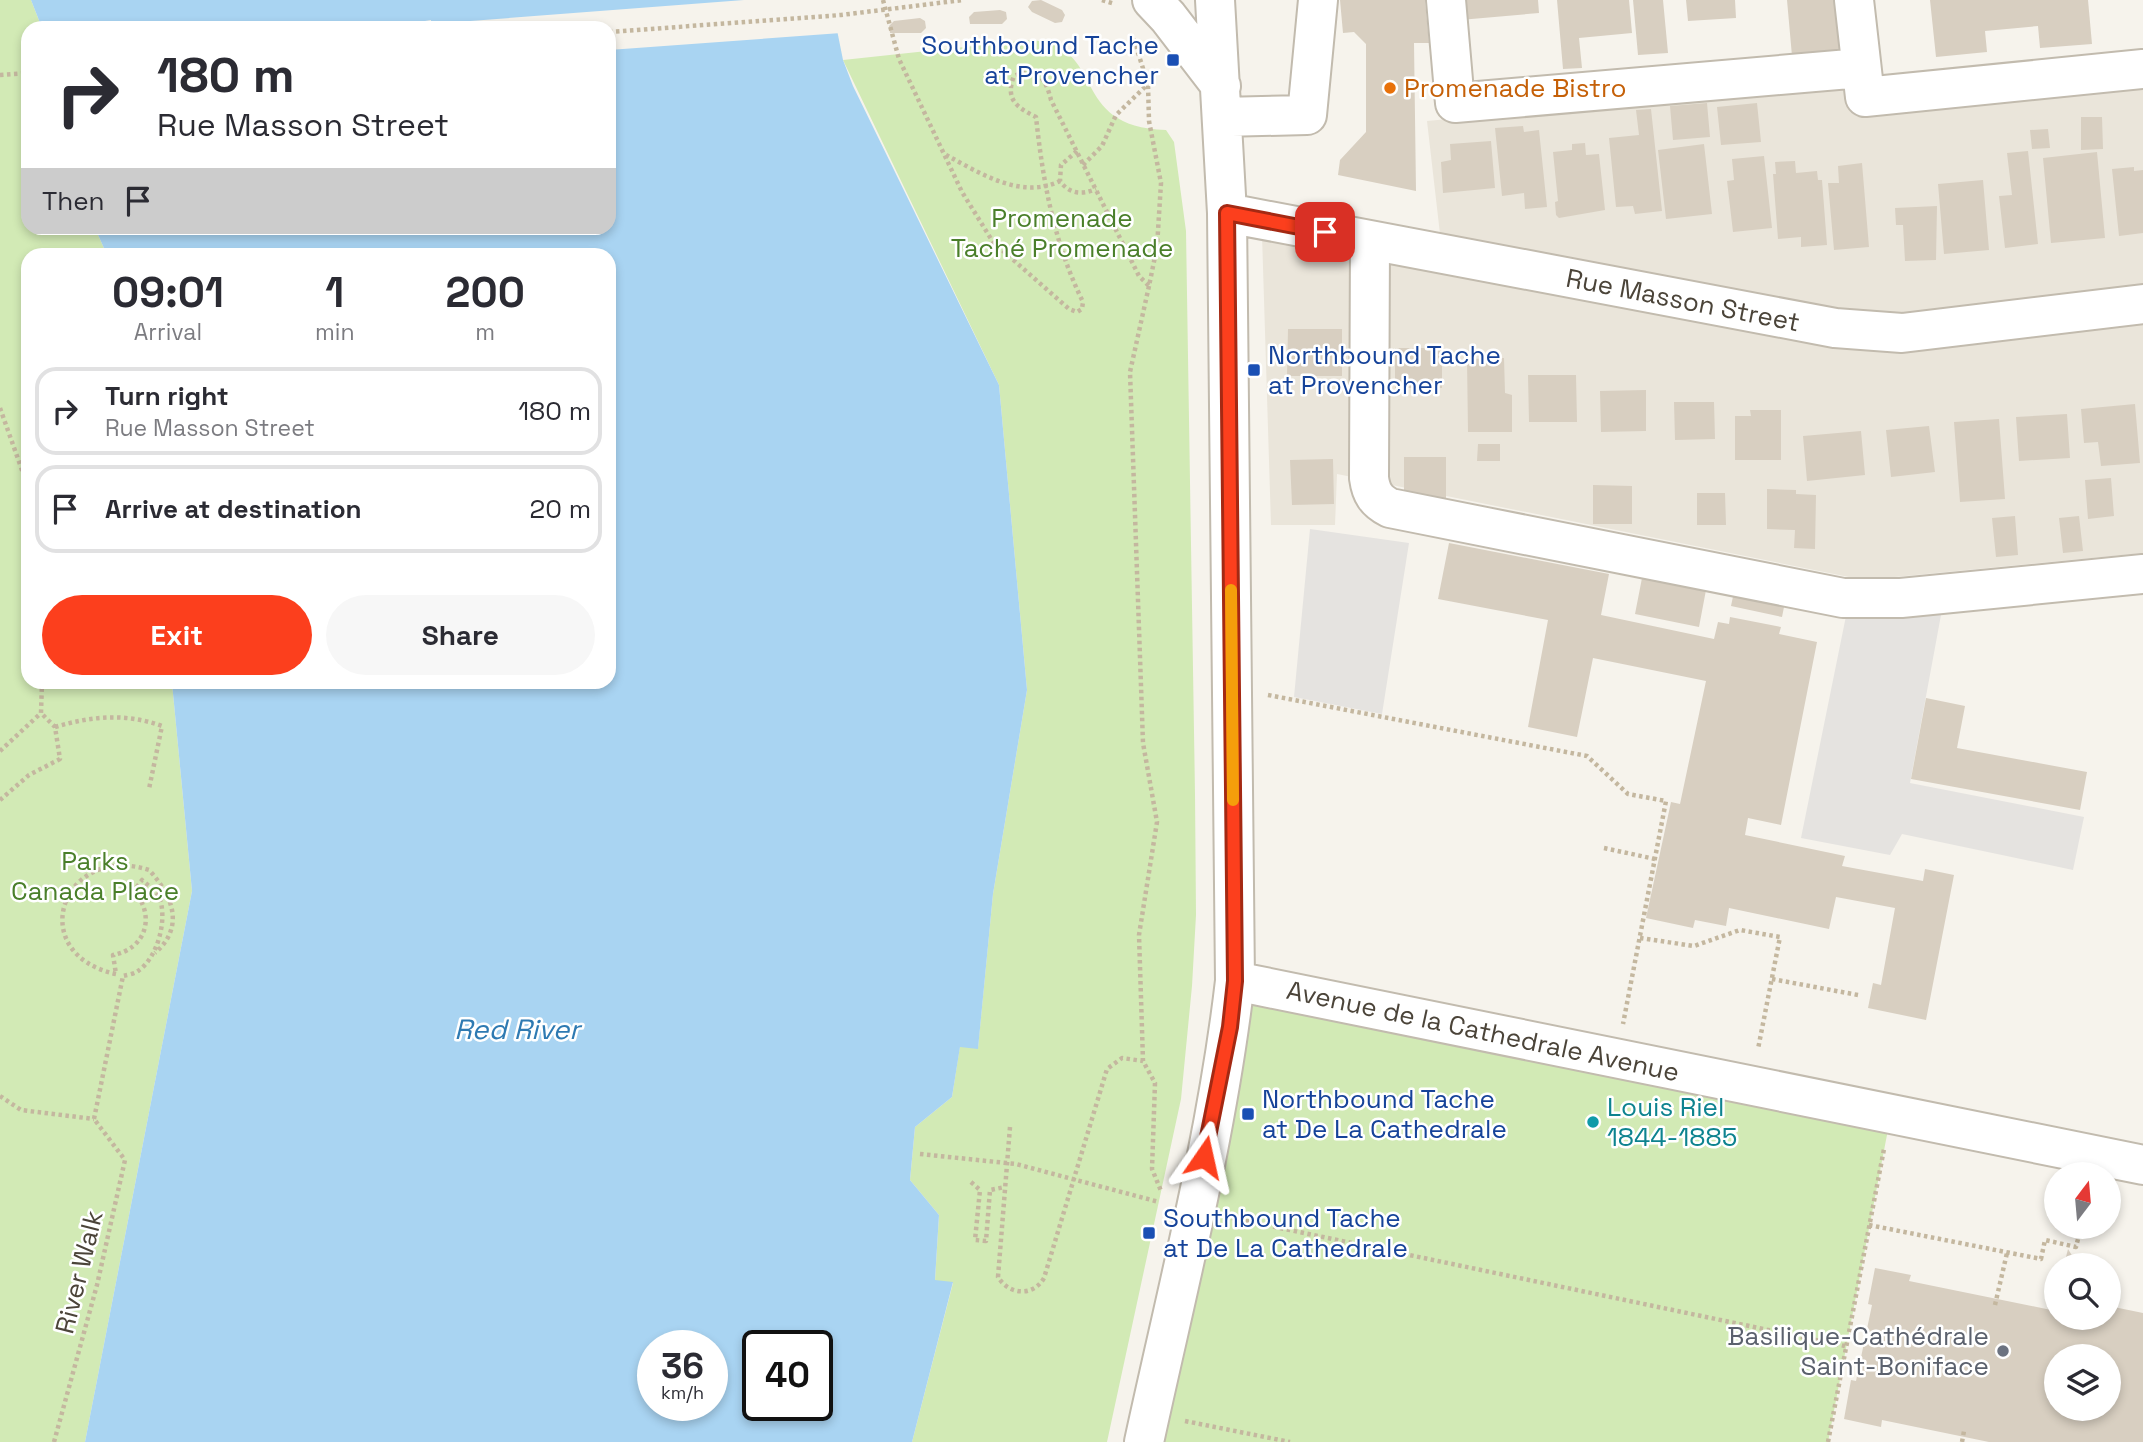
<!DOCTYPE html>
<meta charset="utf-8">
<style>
body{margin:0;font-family:"Space Grotesk",sans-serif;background:#f7f7f7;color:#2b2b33;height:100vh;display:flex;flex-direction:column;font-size:26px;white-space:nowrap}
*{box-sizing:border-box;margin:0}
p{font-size:23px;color:#7c7c81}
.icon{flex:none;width:38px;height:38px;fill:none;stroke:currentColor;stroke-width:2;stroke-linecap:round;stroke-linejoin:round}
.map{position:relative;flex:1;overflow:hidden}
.drawer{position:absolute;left:21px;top:248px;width:595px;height:441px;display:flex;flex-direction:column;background:#fff;border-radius:21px;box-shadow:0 4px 10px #0003}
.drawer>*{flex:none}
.top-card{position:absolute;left:21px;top:21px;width:595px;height:214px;border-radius:21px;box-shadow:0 4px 10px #0003;background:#fff;color:#2b2b33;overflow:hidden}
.needle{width:46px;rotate:16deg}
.fabs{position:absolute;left:2044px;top:1162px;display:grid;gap:14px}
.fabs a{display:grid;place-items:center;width:77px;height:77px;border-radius:50%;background:#fff;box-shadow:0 4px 10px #0003;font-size:35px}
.speed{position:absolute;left:637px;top:1330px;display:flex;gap:14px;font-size:35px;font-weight:700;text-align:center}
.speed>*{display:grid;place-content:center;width:91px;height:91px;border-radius:50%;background:#fff;box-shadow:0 4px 10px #0003;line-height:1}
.speed small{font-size:18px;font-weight:400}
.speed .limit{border:4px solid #111;border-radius:10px;background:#fff;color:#111}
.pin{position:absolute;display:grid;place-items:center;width:60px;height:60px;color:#fff;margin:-30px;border-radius:14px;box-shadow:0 4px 10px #0006}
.me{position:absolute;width:77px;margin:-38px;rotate:11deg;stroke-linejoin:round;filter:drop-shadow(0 0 5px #0008)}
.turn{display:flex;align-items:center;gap:24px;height:147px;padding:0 21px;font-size:32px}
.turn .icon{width:91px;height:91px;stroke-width:2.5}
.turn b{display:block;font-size:49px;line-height:60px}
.then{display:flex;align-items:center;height:66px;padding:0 21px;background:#0003;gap:14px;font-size:26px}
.eta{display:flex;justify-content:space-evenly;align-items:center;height:119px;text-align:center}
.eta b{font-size:42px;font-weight:700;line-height:49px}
.cta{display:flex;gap:14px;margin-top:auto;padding:14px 21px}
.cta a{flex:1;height:80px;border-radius:42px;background:#fc3f1d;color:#fff;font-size:28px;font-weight:700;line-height:80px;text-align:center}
.cta a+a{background:#f7f7f7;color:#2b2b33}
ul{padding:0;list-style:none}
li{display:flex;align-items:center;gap:21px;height:88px;margin:0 14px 10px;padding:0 7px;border:4px solid #e1e1e2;border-radius:21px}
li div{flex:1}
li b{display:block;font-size:26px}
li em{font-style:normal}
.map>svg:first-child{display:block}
.residential{fill:#eae5da}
.green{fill:#d2eab5}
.parking{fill:#e5e3e0}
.water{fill:#a9d4f2;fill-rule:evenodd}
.pier{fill:#f6f3ec}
.building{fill:#d8cfc1;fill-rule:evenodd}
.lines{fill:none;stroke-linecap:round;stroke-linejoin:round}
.minor-casing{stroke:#c2bbae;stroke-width:42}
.path{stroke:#c4b79f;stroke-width:4.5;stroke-dasharray:3.5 3.5;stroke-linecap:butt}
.minor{stroke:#fff;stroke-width:38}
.path-bridge{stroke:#c4b79f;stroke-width:4.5;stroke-dasharray:3.5 3.5;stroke-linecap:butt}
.route-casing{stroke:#a42913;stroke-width:18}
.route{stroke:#fc3f1d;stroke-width:12}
.slow{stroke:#f59e0b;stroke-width:12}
.transit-dot{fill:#1a4fb4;stroke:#fff;stroke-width:2.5}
.food-dot{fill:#e8710a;stroke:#fff;stroke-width:2.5}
.culture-dot{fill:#0f9aa8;stroke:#fff;stroke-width:2.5}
.worship-dot{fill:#6b7280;stroke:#fff;stroke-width:2.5}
.labels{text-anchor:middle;stroke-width:5;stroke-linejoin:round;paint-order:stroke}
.transit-label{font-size:26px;fill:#164399;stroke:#fff;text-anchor:start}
.food-label{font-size:26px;fill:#c56008;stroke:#fff;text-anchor:start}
.park-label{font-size:26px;fill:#4a7f2a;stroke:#fff}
.street-label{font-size:26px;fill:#4b4439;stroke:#fff}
.culture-label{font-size:26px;fill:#0d838f;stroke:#fff;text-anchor:start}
.worship-label{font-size:26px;fill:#5b616d;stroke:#fff;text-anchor:end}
.water-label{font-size:28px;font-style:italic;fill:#2e7ab2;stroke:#fff}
</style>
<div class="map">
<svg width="2143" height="1442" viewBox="0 0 2143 1442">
<rect width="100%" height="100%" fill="#f6f3ec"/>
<path class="residential" d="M1849,80L1853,113L2143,84V553L1864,580L1337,474L1335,525H1271L1262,235L1440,234L1427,121Z"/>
<path class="green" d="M0,0H31L42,28H28V228H95L107,255L28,256V682L172,683L192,891L85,1442H0Z
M1030,40C1109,45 1066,127 1166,130L1174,142L1186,231L1195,794L1196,915L1192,986L1181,1099L1107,1442H912L953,1283L935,1281L939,1215L910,1180L915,1127L952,1097L960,1046L978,1048L993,894L1027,690L999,385L843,60Z
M1235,981L1891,1114L1828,1442H1144Z"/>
<path class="parking" d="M1310,529L1409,543L1382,714L1294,697Z
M1941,615L1910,783L2084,817L2073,870L1902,834L1890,855L1801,838L1846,616Z"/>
<path class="water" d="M31,0H831L843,60L853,86L999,385L1027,690L993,894L978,1049L960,1047L952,1097L915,1127L910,1180L939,1215L935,1280L953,1282L912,1442H85L192,891L172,683L609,682V256L107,255L95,228H609V28H42ZM653,1346H712V1405H653ZM758,1346H817V1405H758Z"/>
<path class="pier" d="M744,0H835L841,33L609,50V28H372L371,25L378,24L379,28L425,24V21L431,20V24Z"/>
<path class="building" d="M1041,0L1062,10L1065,15L1062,22L1055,23L1032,12L1028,7L1032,1Z
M1340,0H1425L1429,43H1414L1416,191L1338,175L1340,160L1366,132V44L1354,32L1343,33Z
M1458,0H1538L1539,13L1460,20Z
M1557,0H1629L1632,33L1579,38L1582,68L1563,69Z
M1633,0H1663L1668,53L1638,55Z
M1686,0H1735L1736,18L1688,21Z
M1787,0H1837L1842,51L1792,56Z
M1930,0H2088L2092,44L2040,48L2038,26L1985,31L1987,52L1936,57Z
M1000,10L1006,12L1007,19L1002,24H970L969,17L974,12Z
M920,18L925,21L926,28L921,33H890L889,26L894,21Z
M1707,103L1710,137L1673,140L1670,106Z
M1757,103L1761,142L1721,145L1717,107Z
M1651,109L1662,211L1635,214L1633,206L1616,207L1609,138L1639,135L1636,110Z
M2081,117H2102L2103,149L2081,150Z
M1523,126L1524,132L1539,130L1547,207L1525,209L1524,193L1502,196L1495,128Z
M2048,129L2050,148L2032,149L2030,130Z
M1491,141L1495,188L1443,193L1441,162L1451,160L1450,144Z
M1585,143L1586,155L1599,154L1605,210L1559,218L1556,215L1555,202L1558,201L1553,152L1572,150V144Z
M1704,144L1712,214L1666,219L1658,150Z
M2028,151L2038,244L2005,248L1999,196L2012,195L2007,153Z
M2097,152L2105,238L2051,243L2043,158Z
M1764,156L1772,228L1733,232L1727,181L1734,180L1732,159Z
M1795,161L1796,173L1817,171L1818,180H1822L1827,245L1801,247V237L1778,239L1773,174H1776L1775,162Z
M1862,163L1869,247L1834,250L1828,183H1839L1838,166Z
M2134,167V171L2143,170V233L2119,236L2112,169Z
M1983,180L1989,250L1944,254L1938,184Z
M1937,206L1936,260L1905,261L1903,225H1896L1895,208Z
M1288,329H1342V376H1287Z
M1395,348H1442V388H1395Z
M1504,358L1505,393L1512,395V432H1468L1467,359Z
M1528,375H1576L1577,422H1529Z
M1646,390V431L1601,432L1600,391Z
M1674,402H1714L1715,439L1675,440Z
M2135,404L2140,463L2101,466L2098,442L2084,443L2081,409Z
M1750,410H1781V460H1735V416H1751Z
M2067,414L2070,458L2019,461L2016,417Z
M1999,419L2005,499L1960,502L1954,422Z
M1929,426L1935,472L1891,477L1886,430Z
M1861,431L1865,475L1807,481L1803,436Z
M1478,444H1500V461H1477Z
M1404,457H1446V498H1404Z
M1333,459L1334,504L1292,505L1290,460Z
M2111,478L2114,516L2088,519L2085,480Z
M1593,485L1632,486V524H1593Z
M1767,489L1796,490V494L1816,495L1815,549L1794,548L1795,530L1767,529Z
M1697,493H1725L1726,525H1697Z
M2015,516L2018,555L1996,557L1992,518Z
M2079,516L2083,551L2063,553L2059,518Z
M1449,543L1609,574L1601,615L1714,639L1718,622L1729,624L1730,617L1781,627L1779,634L1817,642L1781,825L1748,818L1745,835L1845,856L1842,866L1923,881L1925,869L1954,875L1926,1020L1868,1008L1873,983L1881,985L1895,908L1836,897L1829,929L1729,908L1726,926L1695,920L1693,928L1646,918L1671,802L1680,804L1706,681L1593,658L1577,737L1528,727L1548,620L1438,599Z
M1642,578L1706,590L1699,627L1635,614Z
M1735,587L1786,597L1782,617L1731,606Z
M1926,698L1965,706L1957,748L2087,772L2080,810L1911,779Z
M2068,1249L2078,1265H2064Z
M1875,1268L1911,1275L1909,1281L2056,1311V1318H2109V1306L2143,1313V1442H1989L1882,1420L1881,1427L1844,1419L1851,1380L1856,1381L1872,1305L1868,1304ZM2056,1356H2109V1409H2056Z"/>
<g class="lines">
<g class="minor-casing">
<path id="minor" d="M1152,0L1168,17L1221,86
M1446,0L1455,103L1861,68
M1854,0L1865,97L2143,69
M1222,117L1307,115L1318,0
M1227,213L1835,328L1902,333L2143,304
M1370,241L1369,478C1371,493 1376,501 1390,508L1843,598H1901L2143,574
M1235,981L2143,1165
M1144,1442C1177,1290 1217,1136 1235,981L1227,213L1215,0"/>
</g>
<path class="path" d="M883,0L899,59L962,192L993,242L1069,309L1077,312L1082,309L1083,302C1054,243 1043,182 1036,117C1016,107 1005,99 1014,76C1037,65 1046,79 1051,100L1139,276L1149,286L1157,247L1161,183L1149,121L1148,84L1133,37
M1102,0L1115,4
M0,75L28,73
M1077,151L1061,165L1060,181C1069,194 1082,195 1096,189
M946,155C980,173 1021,200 1060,181
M1083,165L1102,146L1116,115L1147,85
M1149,286L1130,372L1143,743L1157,822L1139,935L1143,1061L1155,1083L1152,1169L1161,1191
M0,408L23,473L28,508
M1268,695L1587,756L1628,794L1666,801L1623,1024
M55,727C92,716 126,713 162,726L149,789
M0,751L41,713L42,682
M0,800L29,775L60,759L55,727L41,713
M1604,848L1655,859
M1640,938L1694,946L1740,930L1780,937L1758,1049
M116,974C23,954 62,842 149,870C173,896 185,927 155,953
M1772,979L1858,995
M0,1096L21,1110L94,1119
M94,1119L123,976C127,975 134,974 138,971C158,958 169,916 158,895C155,890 146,884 142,880L134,891C156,916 146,949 113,955L116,974
M1010,1127L998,1277C1009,1295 1033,1297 1044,1278L1107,1069L1122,1058L1143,1061
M920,1154L1016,1164L1159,1202
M971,1182L980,1190L975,1240L986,1241L990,1190L1005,1187
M1232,1218L1845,1346
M1869,1225L2041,1259L2045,1240L2076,1247L2081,1227
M1995,1305L2007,1253
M1185,1421L1290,1442
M54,1442L97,1285L125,1160L94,1119
M1828,1442L1884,1149
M1962,1442L1964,1431"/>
<use href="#minor" class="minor"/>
<path class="path-bridge" d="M609,32L841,15L963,0"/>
</g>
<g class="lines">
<g class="route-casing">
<path id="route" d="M1204,1157L1230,1027L1235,981L1227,213L1325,232"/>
</g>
<use href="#route" class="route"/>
<path class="slow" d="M1231,590L1233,800"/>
</g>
<g class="transit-dot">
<rect x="1166" y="53" width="14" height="14" rx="3.5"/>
<rect x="1247" y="363" width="14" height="14" rx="3.5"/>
<rect x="1241" y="1107" width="14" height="14" rx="3.5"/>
<rect x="1142" y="1226" width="14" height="14" rx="3.5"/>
</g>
<circle class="food-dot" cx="1390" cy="88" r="7"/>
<circle class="culture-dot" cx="1593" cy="1122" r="7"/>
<circle class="worship-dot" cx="2003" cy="1351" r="7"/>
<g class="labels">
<g class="transit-label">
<text x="1159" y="54" text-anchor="end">Southbound Tache<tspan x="1159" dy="30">at Provencher</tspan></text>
<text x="1268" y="364">Northbound Tache<tspan x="1268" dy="30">at Provencher</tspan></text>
<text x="1262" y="1108">Northbound Tache<tspan x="1262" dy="30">at De La Cathedrale</tspan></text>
<text x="1163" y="1227">Southbound Tache<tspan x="1163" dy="30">at De La Cathedrale</tspan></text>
</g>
<g class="food-label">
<text x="1404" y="97">Promenade Bistro</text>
</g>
<g class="park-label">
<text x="1062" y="227">Promenade<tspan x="1062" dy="30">Taché Promenade</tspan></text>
<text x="95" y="870">Parks<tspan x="95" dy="30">Canada Place</tspan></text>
</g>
<g class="street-label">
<text transform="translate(1683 300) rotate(11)" y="9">Rue Masson Street</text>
<text transform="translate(1483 1031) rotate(12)" y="9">Avenue de la Cathedrale Avenue</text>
<text transform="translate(79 1272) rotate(-76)" y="9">River Walk</text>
</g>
<g class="culture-label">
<text x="1607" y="1116">Louis Riel<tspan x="1607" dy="30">1844-1885</tspan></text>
</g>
<g class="worship-label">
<text x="1989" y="1345">Basilique-Cathédrale<tspan x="1989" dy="30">Saint-Boniface</tspan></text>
</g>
<g class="water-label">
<text x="517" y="1039">Red River</text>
</g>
</g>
</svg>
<div class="fabs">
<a><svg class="needle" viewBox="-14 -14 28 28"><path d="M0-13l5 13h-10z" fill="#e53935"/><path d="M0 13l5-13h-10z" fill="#7c7c81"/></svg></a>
<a><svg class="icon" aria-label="search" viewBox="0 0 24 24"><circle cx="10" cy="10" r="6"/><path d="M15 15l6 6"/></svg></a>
<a><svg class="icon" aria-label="layers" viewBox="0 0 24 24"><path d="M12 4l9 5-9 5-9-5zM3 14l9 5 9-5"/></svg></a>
</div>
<div class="speed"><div>36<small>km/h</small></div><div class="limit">40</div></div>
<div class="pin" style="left:1325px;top:232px;background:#d93025"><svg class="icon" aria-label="arrive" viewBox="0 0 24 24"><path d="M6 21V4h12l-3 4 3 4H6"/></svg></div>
<svg class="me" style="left:1204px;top:1157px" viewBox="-20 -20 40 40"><path d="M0-17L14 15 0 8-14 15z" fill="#fc3f1d" stroke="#fff" stroke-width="4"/></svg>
<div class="top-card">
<div class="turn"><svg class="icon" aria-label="right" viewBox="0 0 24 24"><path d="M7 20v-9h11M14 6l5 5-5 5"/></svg><div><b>180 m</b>Rue Masson Street</div></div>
<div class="then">Then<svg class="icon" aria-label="arrive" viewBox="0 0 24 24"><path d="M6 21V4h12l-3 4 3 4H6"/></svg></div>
</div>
<section class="drawer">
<div class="eta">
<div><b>09:01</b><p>Arrival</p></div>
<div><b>1</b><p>min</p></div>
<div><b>200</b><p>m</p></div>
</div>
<ul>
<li><svg class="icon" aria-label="right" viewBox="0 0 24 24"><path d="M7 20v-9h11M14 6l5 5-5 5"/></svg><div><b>Turn right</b><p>Rue Masson Street</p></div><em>180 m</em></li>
<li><svg class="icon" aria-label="arrive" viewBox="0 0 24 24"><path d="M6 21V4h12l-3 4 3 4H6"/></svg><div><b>Arrive at destination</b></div><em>20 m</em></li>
</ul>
<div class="cta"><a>Exit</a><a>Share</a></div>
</section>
</div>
